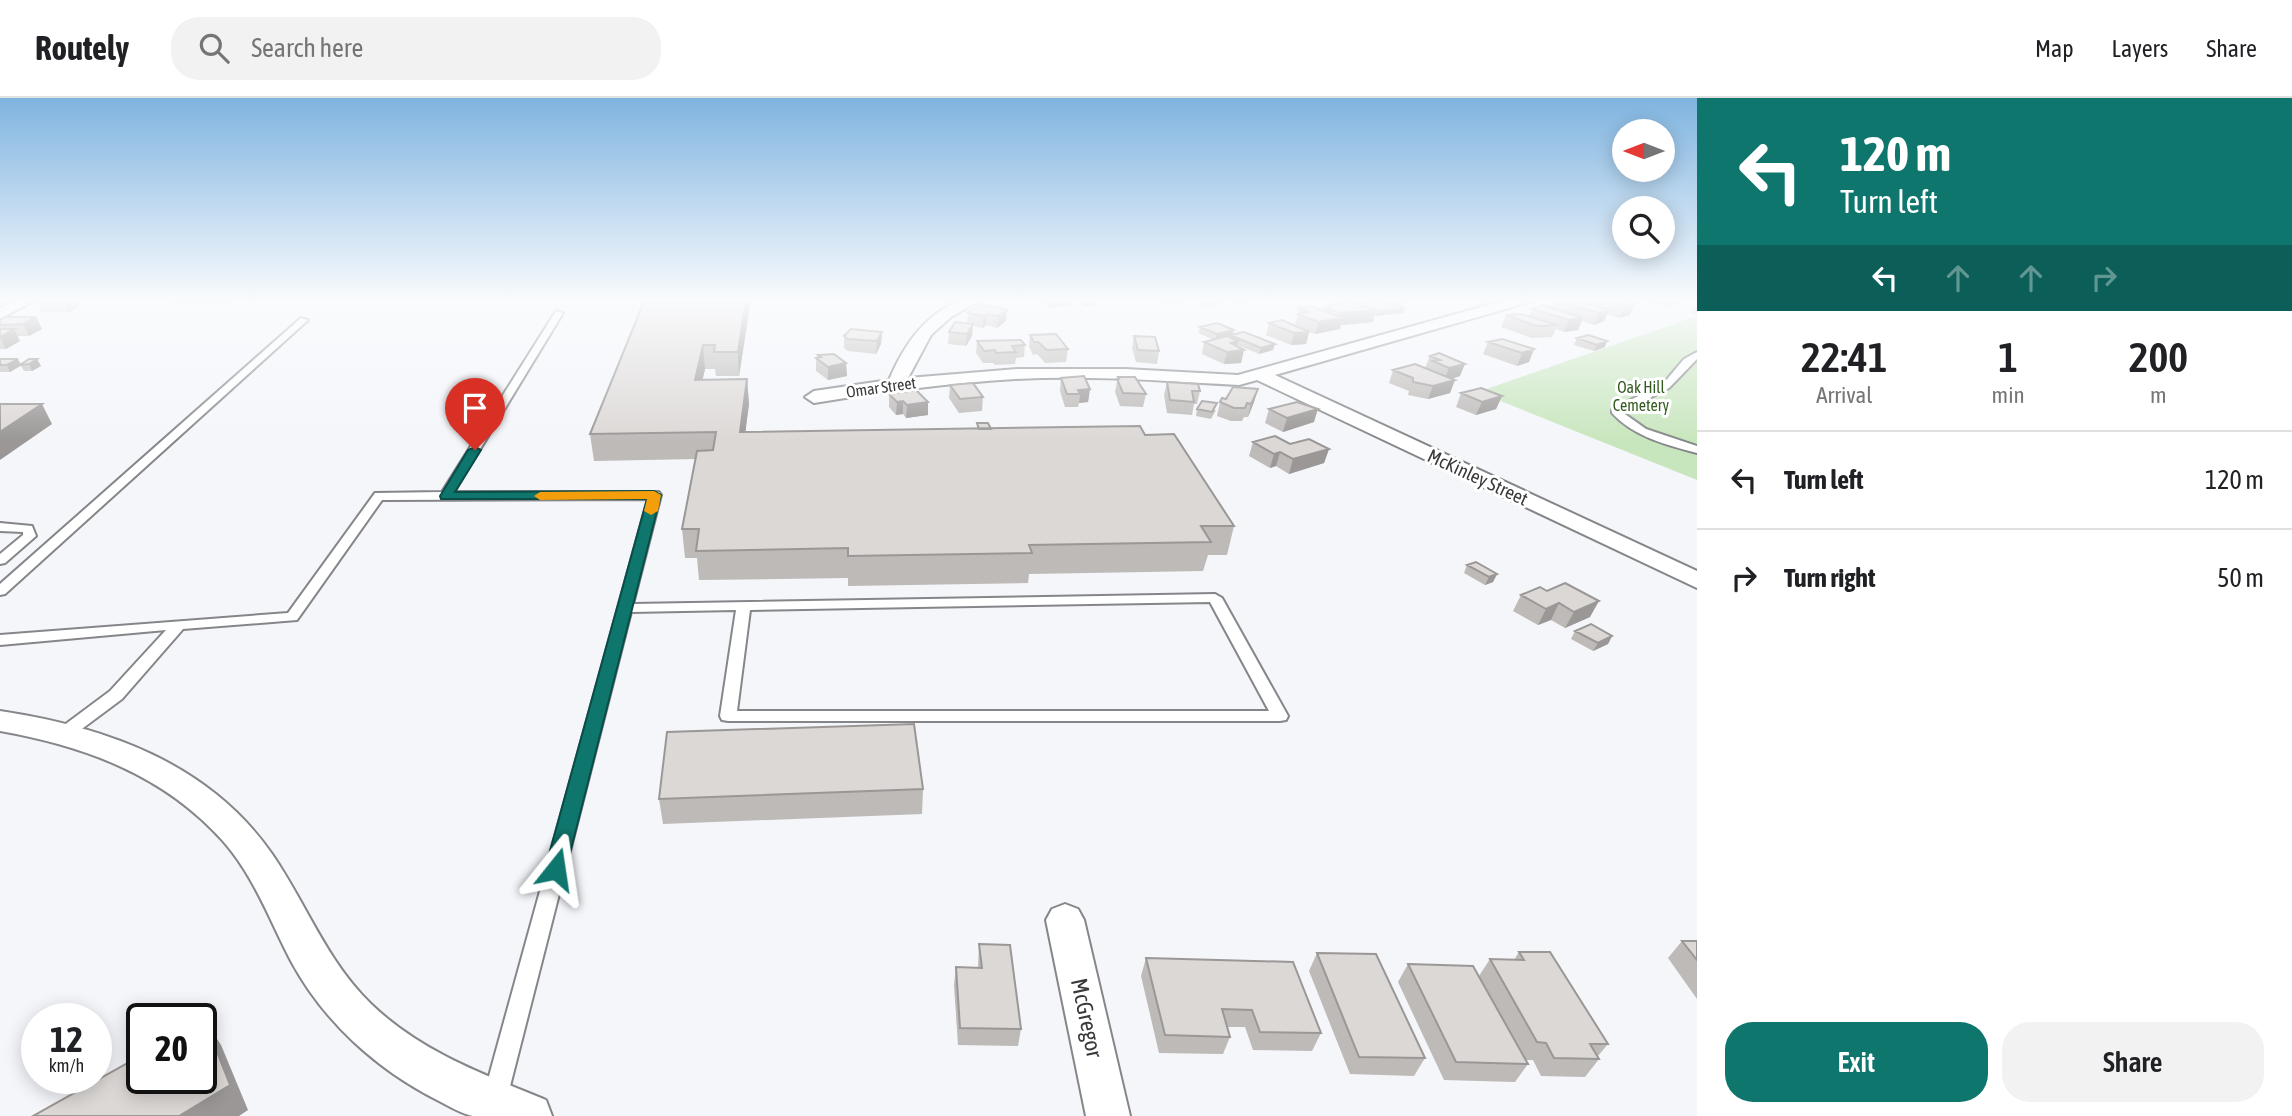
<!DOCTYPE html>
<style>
body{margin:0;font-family:"Asap Condensed",sans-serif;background:#f2f2f2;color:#202124;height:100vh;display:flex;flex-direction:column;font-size:26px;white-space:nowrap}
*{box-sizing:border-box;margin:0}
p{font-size:23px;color:#757577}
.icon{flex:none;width:38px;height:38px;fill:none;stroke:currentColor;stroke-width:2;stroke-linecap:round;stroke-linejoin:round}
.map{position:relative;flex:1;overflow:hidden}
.drawer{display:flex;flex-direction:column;background:#fff;width:595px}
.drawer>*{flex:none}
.banner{background:#0f766e;color:#fff;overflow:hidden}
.needle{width:46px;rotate:270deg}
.fabs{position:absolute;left:1612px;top:21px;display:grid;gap:14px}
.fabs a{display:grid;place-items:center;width:63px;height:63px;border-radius:50%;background:#fff;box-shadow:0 4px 18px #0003;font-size:35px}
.speed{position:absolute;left:21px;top:905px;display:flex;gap:14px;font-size:35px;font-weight:700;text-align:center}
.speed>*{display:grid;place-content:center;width:91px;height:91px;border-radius:50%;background:#fff;box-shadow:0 4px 18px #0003;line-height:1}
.speed small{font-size:18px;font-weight:400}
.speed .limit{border:4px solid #111;border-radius:10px;background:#fff;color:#111}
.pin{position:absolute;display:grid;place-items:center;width:60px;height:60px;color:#fff;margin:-72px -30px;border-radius:50% 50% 50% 0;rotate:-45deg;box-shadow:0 0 7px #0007}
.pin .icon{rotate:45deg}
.me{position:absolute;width:77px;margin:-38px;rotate:15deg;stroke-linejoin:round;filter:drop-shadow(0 0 5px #0008)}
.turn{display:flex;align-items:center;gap:24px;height:147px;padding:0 28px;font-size:32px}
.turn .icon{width:91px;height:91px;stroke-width:2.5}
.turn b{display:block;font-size:49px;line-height:60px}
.lanes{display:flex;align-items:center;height:66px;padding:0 28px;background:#0003;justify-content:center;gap:35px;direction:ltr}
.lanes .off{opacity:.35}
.eta{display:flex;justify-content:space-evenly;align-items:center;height:119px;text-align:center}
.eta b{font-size:42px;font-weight:600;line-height:49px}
.primary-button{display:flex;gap:14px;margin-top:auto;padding:14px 28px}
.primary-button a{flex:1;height:80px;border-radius:28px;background:#0f766e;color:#fff;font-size:28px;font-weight:600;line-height:80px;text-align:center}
.primary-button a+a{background:#f2f2f2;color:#202124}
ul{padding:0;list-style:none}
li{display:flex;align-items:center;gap:21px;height:98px;padding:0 28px;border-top:2px solid #e0e0e0}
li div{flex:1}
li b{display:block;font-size:26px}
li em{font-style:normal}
header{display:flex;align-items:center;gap:42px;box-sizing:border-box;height:98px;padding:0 35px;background:#fff;border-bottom:2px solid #e0e0e0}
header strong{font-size:33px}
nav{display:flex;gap:38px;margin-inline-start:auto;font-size:24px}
.search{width:490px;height:63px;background:#f2f2f2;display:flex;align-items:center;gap:18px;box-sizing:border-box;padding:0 24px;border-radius:28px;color:#757577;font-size:26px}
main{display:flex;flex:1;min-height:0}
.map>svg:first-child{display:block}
.green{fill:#c8e6bd}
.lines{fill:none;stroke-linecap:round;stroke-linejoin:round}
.lane-casing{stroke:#848689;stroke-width:4}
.street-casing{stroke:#848689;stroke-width:4}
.lane{fill:#fff;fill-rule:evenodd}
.street{fill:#fff;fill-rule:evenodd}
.wall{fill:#bdbab8}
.shaded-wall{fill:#9a9796}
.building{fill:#dcd8d6;stroke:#9a9796;stroke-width:2}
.route{fill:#0f766e;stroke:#0a4d48;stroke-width:2}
.slow{fill:#f59e0b}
.labels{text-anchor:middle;stroke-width:6;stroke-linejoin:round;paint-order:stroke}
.far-street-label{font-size:16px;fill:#38393a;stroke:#fff}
.far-park-label{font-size:16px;fill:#345c21;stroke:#fff}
.street-label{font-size:19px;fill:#38393a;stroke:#fff}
.near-street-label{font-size:23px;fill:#38393a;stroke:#fff}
</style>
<header>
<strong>Routely</strong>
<div class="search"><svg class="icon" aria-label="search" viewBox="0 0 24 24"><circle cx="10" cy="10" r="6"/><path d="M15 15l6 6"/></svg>Search here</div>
<nav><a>Map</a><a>Layers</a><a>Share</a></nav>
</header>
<main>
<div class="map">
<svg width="1697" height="1018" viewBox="0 0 1697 1018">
<rect width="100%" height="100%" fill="#f4f6fa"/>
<path class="green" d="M1697,218V382L1478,294Z"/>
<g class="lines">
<g class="lane-casing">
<path id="lane" d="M556,213L563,215L454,394H659L661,397L633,506L1215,496L1222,500L1288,618L1286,622L1280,623H728L722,622L720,618L736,512L631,514L507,1000L503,1008L495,1012L487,1008L483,1000L648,401L382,402L297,522L183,531L122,601L71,639H59L57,635L59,631L110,593L166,532L0,547V537L288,515L375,395L442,394ZM1210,504L1269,613H737L750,512Z
M301,220L308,222L5,496L0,497V486Z
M1697,254V261L1669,290L1622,314L1646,331L1697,348V355C1667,347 1634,339 1612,315V311L1663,286L1684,261Z
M0,425L32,428L36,438L5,465L0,466V456L23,437V434L0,433Z"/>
</g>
<g class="street-casing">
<path id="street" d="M18,201H37L0,221V210Z
M963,201H983L951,219L931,237L908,280L1017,271H1125L1238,277L1510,201H1532L1530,204L1275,277L1697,473V490L1257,282L1239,287C1165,283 1090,277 1015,281C948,285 881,294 814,305L805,299L814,293L889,282C905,245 925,216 963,201Z
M0,613C106,629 209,665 272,756C307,807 326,862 371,906C421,954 483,976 546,1002L552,1018C529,1018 496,1018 473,1018C462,1016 449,1008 439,1003C377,972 324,924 291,863C270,823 254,778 223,743C164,677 85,648 0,633Z
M1065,806L1078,811L1084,822L1130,1018H1086L1046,822L1052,811Z"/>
</g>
<use href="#lane" class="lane"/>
<use href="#street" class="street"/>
</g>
<path class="wall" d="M40,201H90L86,203H76L79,208L69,214H42L36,203Z
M171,201H468H467L173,205Z
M751,201L739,278H716L715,271H705L702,282L747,281L749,306L745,334L977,331V325L991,331L1145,337L1234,428L1227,457H1208L1203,473L1029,476L1028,485L848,488V480L699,482L697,460H685L682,431L696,361L594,363L590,336Z
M1039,201H1072L1071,207L1049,210L1039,203Z
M1075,201H1104L1103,203L1096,204L1095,207L1084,208Z
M1155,201H1186L1185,204L1160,205Z
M1193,201H1218L1217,206L1205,208L1193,202Z
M1230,201H1253L1252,203L1238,205Z
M1382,201H1413L1396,206Z
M1576,201H1619L1635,205L1630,217L1619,220L1607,216L1604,223L1594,227L1582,223L1578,232L1564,234L1556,231L1552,239L1532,240L1501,229L1506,217L1529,218L1532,211L1552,210L1555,202H1575Z
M1638,201H1681L1679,205L1668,209Z
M981,206L1006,223L997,230L986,227L983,230L973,228L972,238L966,248L948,246L949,234L967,225L968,215Z
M1357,206L1405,210L1403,215L1374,218L1373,224L1341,227L1340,231L1315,236L1309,234L1306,246L1291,247L1266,237L1269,225L1295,227L1299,210L1324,213L1325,210H1327L1328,208Z
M1697,208V217L1691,215L1694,209Z
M36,219L42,231L29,238H17L20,243L6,251H0V222Z
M1200,229L1233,237L1273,252L1259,256L1237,247V248L1244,252L1241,265L1224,266L1202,256L1204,244L1214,242L1198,235Z
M882,234L881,246L876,256L848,253L844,250V238Z
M1030,237L1068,251L1066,264L1045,265L1037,256L1033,257L1029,249Z
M1134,238L1159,253L1157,266L1136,264L1132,250Z
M1577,240L1605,249L1594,253L1574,247Z
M977,243L1025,247L1024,259L1016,260L1015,266L995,267L993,265H983L976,255Z
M1488,244L1534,251L1529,264L1517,268L1483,256Z
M1439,255L1460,278L1452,281L1455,282L1450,295L1428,301L1408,297L1409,293L1389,285L1393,272L1425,270L1430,258Z
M818,257L846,265L847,278L828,282L816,273V260H818Z
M0,261L20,266L37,261L41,268L32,273H24L21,268L10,274H0Z
M1118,279L1146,296L1143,309L1120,308L1115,294Z
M1061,280L1090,291L1088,304L1079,305L1078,309H1065L1060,293Z
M1167,284L1200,293L1197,306H1194L1192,317L1167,315L1164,297Z
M950,287L983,299L982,313L959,315L949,300Z
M1258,291L1254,304L1248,319H1244L1242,323H1231L1217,318L1220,304L1226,301Z
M1461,295L1502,298L1496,311L1476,317L1456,309Z
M889,296L928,317L906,320L903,316L896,317L889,309Z
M1197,311L1216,312L1211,321L1196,318Z
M1269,311L1314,324L1283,334L1265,325Z
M1253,344L1290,346L1329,351L1324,365L1289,376L1276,368L1270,370L1249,358Z
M1467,467L1497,476L1493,484L1485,487L1464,475Z
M1540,489L1590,519L1565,530L1551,522L1538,527L1513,513L1521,497Z
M1575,533L1612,538L1608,546L1593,553L1571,541Z
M923,691L922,716L663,726L659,701Z
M1682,843H1697V901L1668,860Z
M979,846L1021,931L1018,948L958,947L954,887L956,869H978Z
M1519,854L1608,946L1598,958L1599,961L1585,979L1541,978L1533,962H1526L1528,966L1515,984L1444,982L1398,884L1408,866L1479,878L1490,861L1514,862Z
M1317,855L1425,960L1414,978L1350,976L1309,873Z
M1146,860L1321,935L1312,953L1253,952L1245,929H1227L1230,939L1223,956L1159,955L1141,878Z"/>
<path class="shaded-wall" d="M66,201H75L79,208L69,214L63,202Z
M746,201H751L739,278L738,254Z
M1050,201H1072L1071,207L1049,210Z
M1085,201H1096L1095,207L1084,208Z
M1207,201H1218L1217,206L1205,208Z
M1239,201H1253L1252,203L1238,205Z
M1398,201H1413L1396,206Z
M1672,201H1681L1679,205L1668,209Z
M1635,205L1630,217L1619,220L1625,208Z
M1405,210L1403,215L1375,218L1377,213Z
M1007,212L1006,223L997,230L998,218Z
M1376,212L1373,224L1341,227L1340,231L1315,236L1318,224L1338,220L1340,215Z
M1609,212L1604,223L1594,227L1599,215Z
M987,216L986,227L983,230L984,218Z
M36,219L42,231L29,238L23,226Z
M1583,220L1578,232L1564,234L1569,222Z
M973,226L972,238L966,248L967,236Z
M14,231L20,243L6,251L0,239Z
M1234,232L1232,238L1215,242L1217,236Z
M882,234L881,246L876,256L877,243Z
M1309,234L1306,246L1291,247L1294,235Z
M1238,243L1236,253L1244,252L1241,265L1224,266L1227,254L1231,245Z
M1607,243L1605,249L1594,253L1597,247Z
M1275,246L1273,252L1259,256L1261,250Z
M703,247L705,271L697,307L695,282Z
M1534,251L1529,264L1517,268L1522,255Z
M18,261L21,267L10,274L7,267Z
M37,261L41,268L32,273L29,266Z
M846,265L847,278L828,282V269Z
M1465,266L1460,278L1444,283L1449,270Z
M747,281L749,306L742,361L740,334Z
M1455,282L1450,295L1428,301L1433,288Z
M1090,291L1088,304L1079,305L1080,296L1078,292Z
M1258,291L1254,304L1248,319L1251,306Z
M1502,298L1496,311L1476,317L1482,304Z
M903,303V316L896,317L897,304Z
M928,304V317L906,320L907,307Z
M42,306L52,326L0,362V334Z
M1318,311L1314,324L1283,334L1287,320Z
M1329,351L1324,365L1289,376L1293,361Z
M1280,354L1276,368L1270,370L1274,356Z
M1497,476L1493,484L1485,487L1489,479Z
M1599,503L1590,519L1565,530L1574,514Z
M1559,505L1551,522L1538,527L1546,511Z
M1612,538L1608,546L1593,553L1598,545Z
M204,921L221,947L248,1012L239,1018H179Z"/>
<path class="building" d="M40,201H66L63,202L36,203Z
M645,201H746L738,254H714L715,247H703L695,282L747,281L740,334L1140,328L1145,337L1174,336L1234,428H1201L1211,444L1029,447L1032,455L848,458V450L696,453L699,431H682L697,353L713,352L716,334L590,336Z
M1376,201L1405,210L1377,213L1357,206Z
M1560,201H1570L1609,212L1599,215L1555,202Z
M1599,201H1619L1635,205L1625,208Z
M1348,203L1376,212L1340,215L1325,210L1330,209L1328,208Z
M981,206L1007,212L998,218L987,216L984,218L968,215Z
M1543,207L1583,220L1569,222L1532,211Z
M1310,208L1343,220L1318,224L1298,216L1309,214L1299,210Z
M1521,216L1557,227L1537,228L1506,217Z
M5,219H36L23,226L0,227V222Z
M1282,222L1309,234L1294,235L1269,225Z
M955,224L973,226L967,236L949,234Z
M1217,225L1234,232L1217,236L1200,229Z
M0,231H14L0,239Z
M851,231L882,234L877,243L848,241L844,238Z
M1244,234L1275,246L1261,250L1230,237Z
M1056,236L1068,251L1047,252L1038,244H1034L1030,237Z
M1588,237L1607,243L1597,247L1577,240Z
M1134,238L1155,239L1159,253L1138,252Z
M1227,238L1238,243L1231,245L1244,252L1227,254L1204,244Z
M1502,241L1534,251L1522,255L1488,244Z
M1021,242L1025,247L1012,248L1016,254L996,255L995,252L984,253L977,243Z
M1439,255L1465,266L1449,270L1433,263L1440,262L1430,258Z
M834,256L846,265L828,269L816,260L821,259L818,257Z
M0,261H18L7,267H0Z
M29,261H37L29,266L20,267Z
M1415,266L1455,282L1433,288L1413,284V280L1393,272Z
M1084,278L1090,291L1078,292L1080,296H1067L1061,280Z
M1118,279H1135L1146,296L1123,295L1117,281H1119Z
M1167,284L1198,286L1200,293H1192L1194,304L1170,302Z
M973,285L983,299L960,301L950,287Z
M1233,289L1258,291L1251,306L1247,305L1245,310H1234L1220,304L1222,300L1226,301Z
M1481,290L1502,298L1482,304L1461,295Z
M916,292L928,304L907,307L903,303L897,304L889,296Z
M1202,303L1217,305L1212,314L1197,311Z
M1297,304L1318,311L1287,320L1269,311Z
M0,306H42L0,334Z
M977,325H988L991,331H979Z
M1275,338L1290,346L1309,341L1329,351L1293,361L1280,354L1274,356L1253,344Z
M1476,464L1497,476L1489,479L1467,467Z
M1565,485L1599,503L1574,514L1559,505L1546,511L1521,497L1540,489L1547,493Z
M1591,526L1612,538L1598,545L1575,533Z
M914,626L923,691L659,701L667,634Z
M1682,843H1697V862Z
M979,846L1010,847L1021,931L960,930L956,869L982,870Z
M1519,854H1550L1608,946H1590L1599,961L1554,960L1546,945L1537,944L1490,861L1524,862Z
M1317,855L1376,856L1425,960L1359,959Z
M1146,860L1293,864L1321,935L1260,934L1252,912L1222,911L1230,939L1165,937Z
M1408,866L1473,868L1528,966L1456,964Z
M204,921L230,987L179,1018H33L142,957V980H201V923Z"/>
<linearGradient id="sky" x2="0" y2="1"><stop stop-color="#7fb4e0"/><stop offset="0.59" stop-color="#fafbfd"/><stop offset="1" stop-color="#fafbfd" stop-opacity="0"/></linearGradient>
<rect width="1697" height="343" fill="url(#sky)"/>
<path class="route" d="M475,349L481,352L455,394L654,393L661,397L566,771L563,777L556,780L548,777L545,771L647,401H441L440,398L468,352Z"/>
<path class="slow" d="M654,393L661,397L658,413L651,417L644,413L647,401L540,402L534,398L540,394Z"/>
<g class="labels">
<g class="far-street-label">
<text transform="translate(881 289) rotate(-8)" y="6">Omar Street</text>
</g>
<g class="far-park-label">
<text x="1641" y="295">Oak Hill<tspan x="1641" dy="18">Cemetery</tspan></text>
</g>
<g class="street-label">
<text transform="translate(1478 379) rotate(25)" y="7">McKinley Street</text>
</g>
<g class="near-street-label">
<text transform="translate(1087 920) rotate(78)" y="8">McGregor</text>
</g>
</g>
</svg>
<div class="fabs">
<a><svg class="needle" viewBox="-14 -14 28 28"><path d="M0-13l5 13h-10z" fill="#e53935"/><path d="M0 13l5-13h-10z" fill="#757577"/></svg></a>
<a><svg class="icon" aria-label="search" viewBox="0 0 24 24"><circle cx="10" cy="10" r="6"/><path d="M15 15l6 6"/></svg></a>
</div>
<div class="speed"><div>12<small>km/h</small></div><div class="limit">20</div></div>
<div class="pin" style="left:475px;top:352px;background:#d93025"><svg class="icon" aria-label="arrive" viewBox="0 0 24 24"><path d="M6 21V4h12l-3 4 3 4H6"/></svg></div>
<svg class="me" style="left:556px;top:771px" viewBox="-20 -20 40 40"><path d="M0-17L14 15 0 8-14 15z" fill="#0f766e" stroke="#fff" stroke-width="4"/></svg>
</div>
<section class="drawer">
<div class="banner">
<div class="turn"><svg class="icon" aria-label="left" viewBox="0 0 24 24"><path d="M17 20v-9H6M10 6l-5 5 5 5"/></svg><div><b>120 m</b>Turn left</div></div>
<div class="lanes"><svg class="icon" aria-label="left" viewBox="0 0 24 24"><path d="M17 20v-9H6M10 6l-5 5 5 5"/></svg><svg class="icon off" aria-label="ahead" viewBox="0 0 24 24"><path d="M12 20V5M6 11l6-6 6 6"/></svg><svg class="icon off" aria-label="ahead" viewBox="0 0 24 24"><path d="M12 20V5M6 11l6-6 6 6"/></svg><svg class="icon off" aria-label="right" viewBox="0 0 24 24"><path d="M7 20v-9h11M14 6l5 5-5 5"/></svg></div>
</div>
<div class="eta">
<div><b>22:41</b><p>Arrival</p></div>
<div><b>1</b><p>min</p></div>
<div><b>200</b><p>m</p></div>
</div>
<ul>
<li><svg class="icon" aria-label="left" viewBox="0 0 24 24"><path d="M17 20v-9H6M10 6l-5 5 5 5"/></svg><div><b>Turn left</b></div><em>120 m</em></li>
<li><svg class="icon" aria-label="right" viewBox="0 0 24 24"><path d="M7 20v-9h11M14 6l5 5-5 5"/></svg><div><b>Turn right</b></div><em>50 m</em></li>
</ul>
<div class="primary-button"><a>Exit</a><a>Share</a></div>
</section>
</main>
